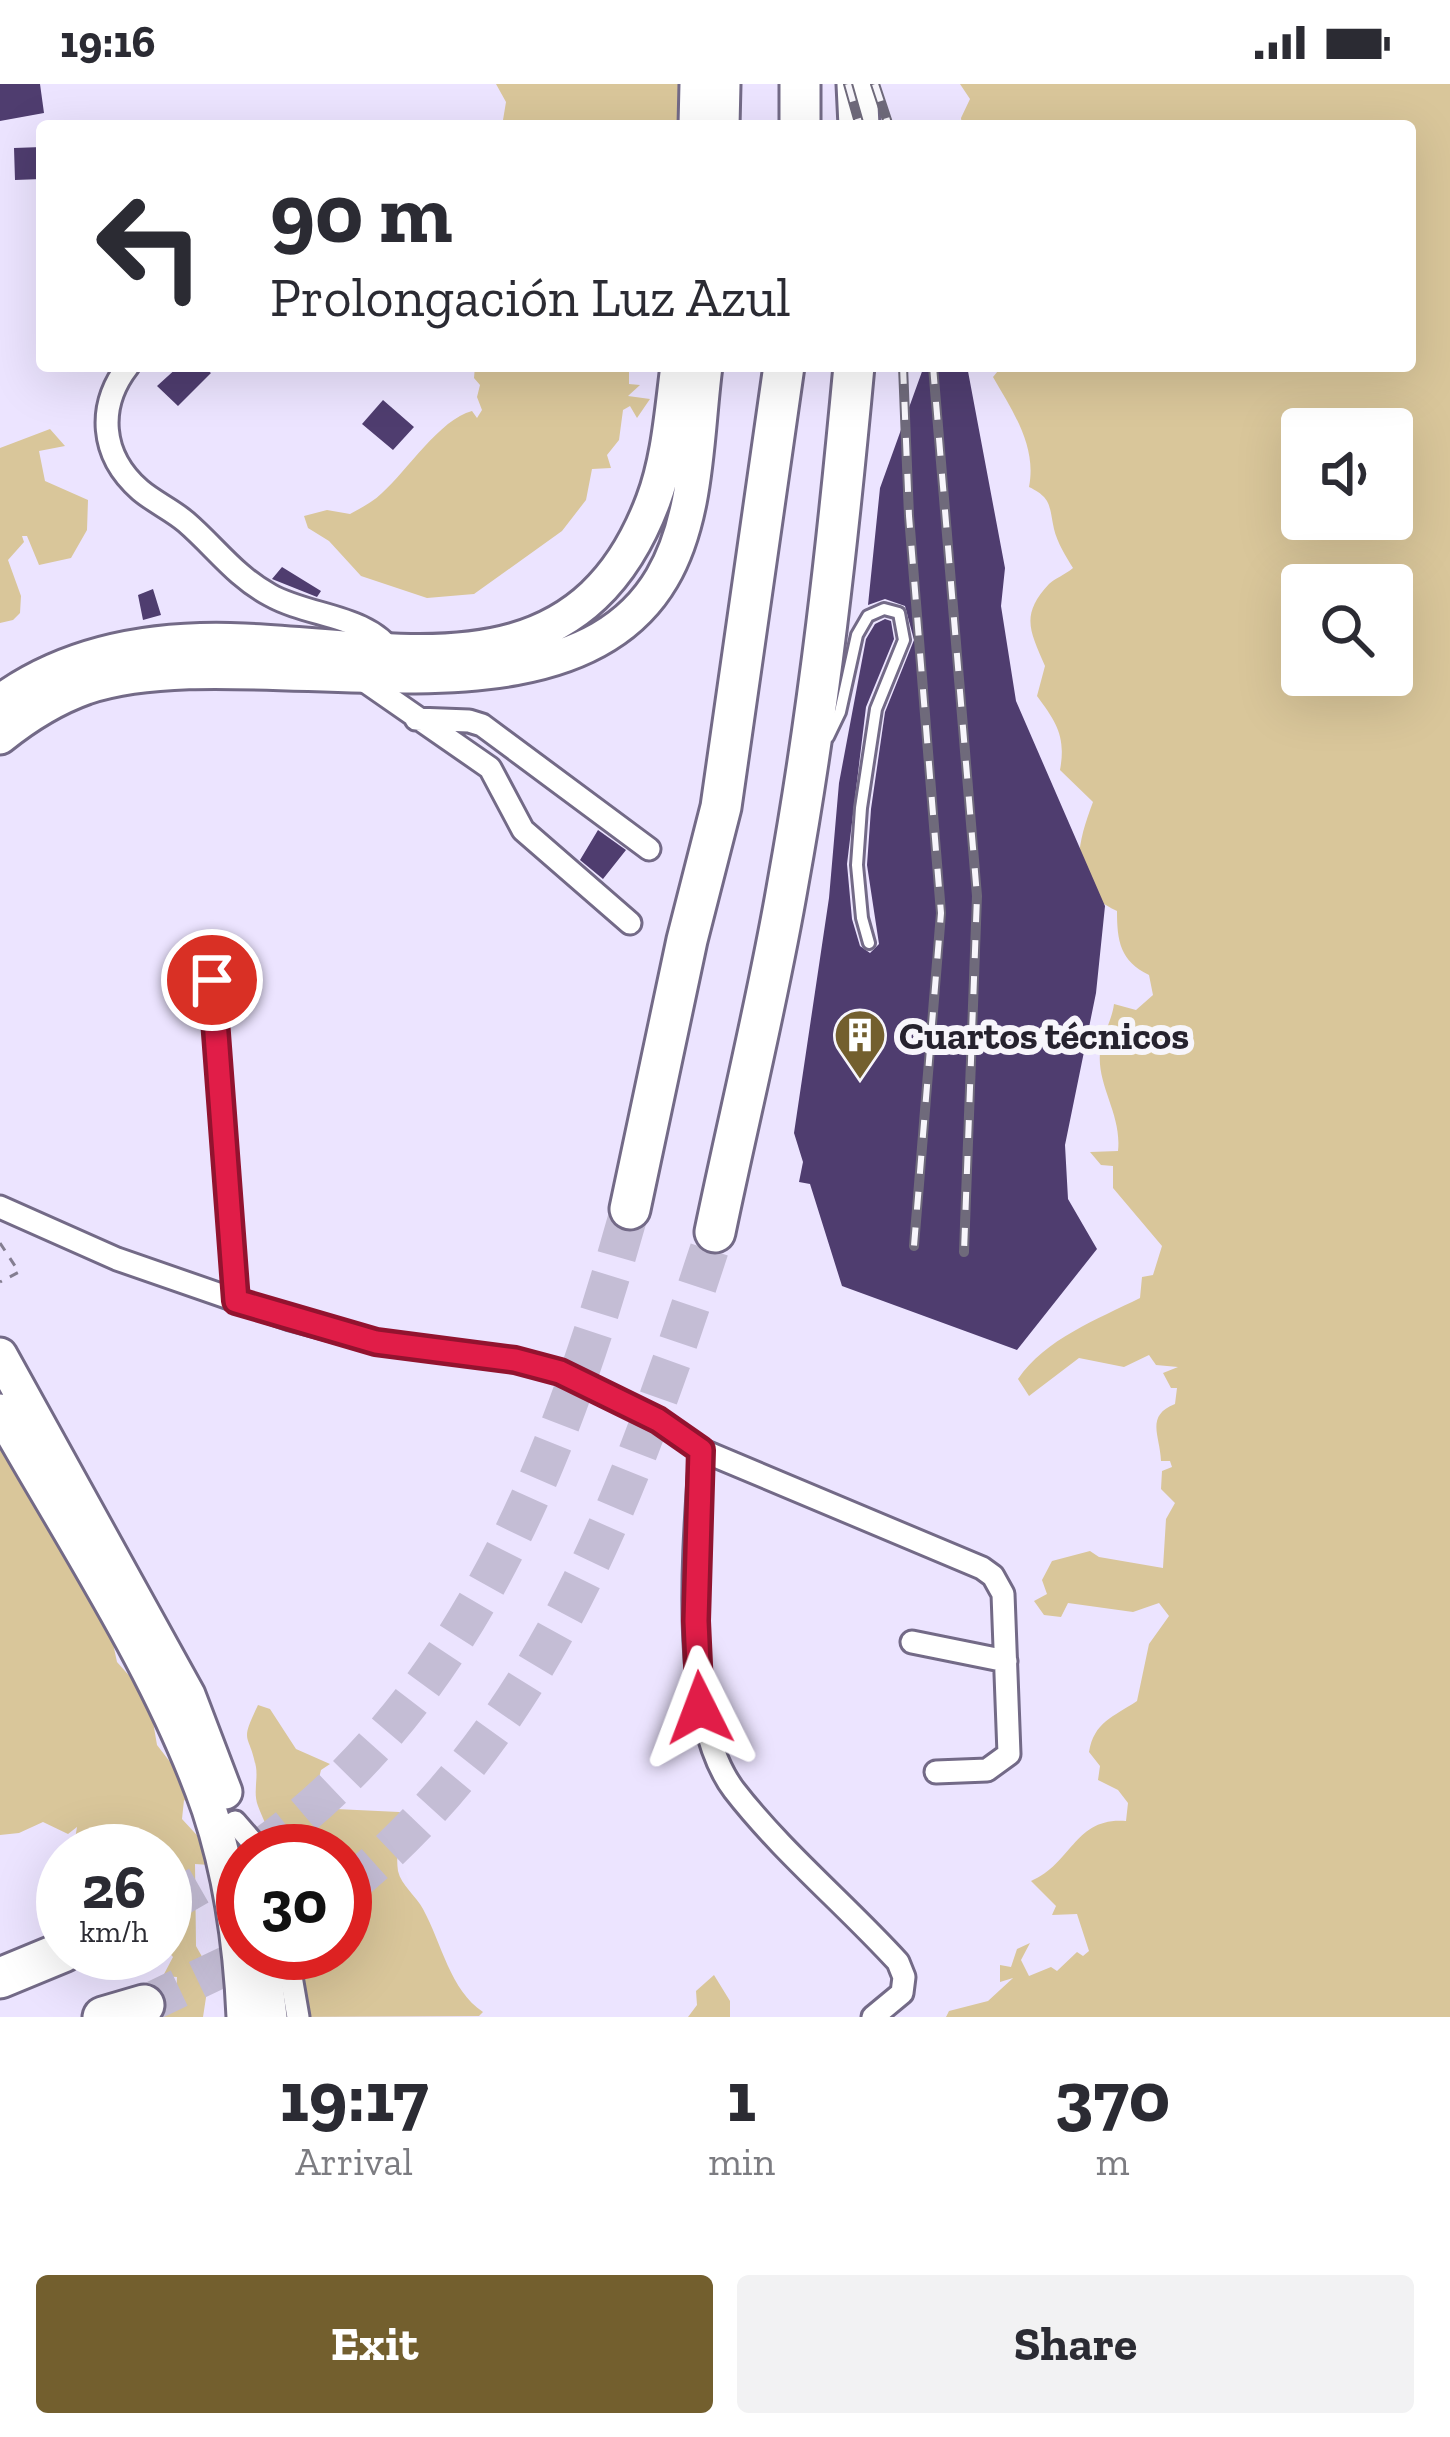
<!DOCTYPE html>
<meta charset="utf-8">
<style>
body{margin:0;font-family:"Zilla Slab",serif;background:#f2f2f3;color:#2b2b33;height:100vh;display:flex;flex-direction:column;font-size:45px;white-space:nowrap}
*{box-sizing:border-box;margin:0}
p{font-size:39px;color:#7c7c81}
.icon{flex:none;width:66px;height:66px;fill:none;stroke:currentColor;stroke-width:2;stroke-linecap:round;stroke-linejoin:round}
.map{position:relative;height:1933px;overflow:hidden}
.sheet{display:flex;flex-direction:column;background:#fff;flex:1}
.sheet>*{flex:none}
.guide{position:absolute;left:36px;top:36px;width:1380px;height:252px;border-radius:12px;box-shadow:0 12px 48px #0002;background:#fff;color:#2b2b33;overflow:hidden}
.tools{position:absolute;left:1281px;top:324px;display:grid;gap:24px}
.tools a{display:grid;place-items:center;width:132px;height:132px;border-radius:12px;background:#fff;box-shadow:0 12px 48px #0002;font-size:60px}
.speed{position:absolute;left:36px;top:1740px;display:flex;gap:24px;font-size:60px;font-weight:700;text-align:center}
.speed>*{display:grid;place-content:center;width:156px;height:156px;border-radius:50%;background:#fff;box-shadow:0 12px 48px #0002;line-height:1}
.speed small{font-size:30px;font-weight:400}
.speed .limit{border:18px solid #d22;background:#fff;color:#111}
.pin{position:absolute;display:grid;place-items:center;width:102px;height:102px;color:#fff;margin:-51px;border:6px solid #fff;border-radius:50%;box-shadow:0 3px 12px #0007}
.me{position:absolute;width:132px;margin:-66px;rotate:357deg;stroke-linejoin:round;filter:drop-shadow(0 0 9px #0008)}
.turn{display:flex;align-items:center;gap:42px;height:252px;padding:0 36px;font-size:54px}
.turn .icon{width:156px;height:156px;stroke-width:2.5}
.turn b{display:block;font-size:84px;line-height:102px}
.eta{display:flex;justify-content:space-evenly;align-items:center;height:204px;text-align:center}
.eta b{font-size:72px;font-weight:700;line-height:84px}
.button{display:flex;gap:24px;margin-top:auto;padding:24px 36px}
.button a{flex:1;height:138px;border-radius:12px;background:#735f2e;color:#fff;font-size:48px;font-weight:700;line-height:138px;text-align:center}
.button a+a{background:#f2f2f3;color:#2b2b33}
.status{display:flex;justify-content:space-between;align-items:center;height:84px;padding:0 60px;background:#fff;direction:ltr}
.status svg{height:33px;fill:currentColor}
.map>svg:first-child{display:block}
.green{fill:#d9c69a;fill-rule:evenodd}
.building{fill:#4f3d6f}
.lines{fill:none;stroke-linecap:round;stroke-linejoin:round}
.highway-tunnel{stroke:#c4bdd5;stroke-width:39;stroke-dasharray:39 20;stroke-linecap:butt}
.lane-casing{stroke:#736a87;stroke-width:16}
.street-casing{stroke:#736a87;stroke-width:27}
.primary-casing{stroke:#736a87;stroke-width:39}
.highway-casing{stroke:#736a87;stroke-width:45}
.path{stroke:#847e91;stroke-width:3;stroke-dasharray:9 9;stroke-linecap:butt}
.lane{stroke:#fff;stroke-width:10}
.street{stroke:#fff;stroke-width:21}
.primary{stroke:#fff;stroke-width:33}
.highway{stroke:#fff;stroke-width:39}
.rail-casing{stroke:#6f6a7b;stroke-width:10}
.rail{stroke:#f7f5fb;stroke-width:6;stroke-dasharray:18;stroke-linecap:butt}
.route-casing{stroke:#92132f;stroke-width:30}
.route{stroke:#e11d48;stroke-width:21}
.labels{text-anchor:middle;stroke-width:12;stroke-linejoin:round;paint-order:stroke}
.poi-label{font-size:39px;font-weight:bold;fill:#26222e;stroke:#f7f5fb;text-anchor:start}
</style>
<div class="status"><b>19:16</b><svg viewBox="0 0 49 12"><path d="M0 12V9h3v3zM5 12V6h3v6zM10 12V3h3v9zM15 12V0h3v12zM26 1h20v11H26zM47 4h2v5h-2z"/></svg></div>
<div class="map">
<svg width="1450" height="1933" viewBox="0 0 1450 1933">
<rect width="100%" height="100%" fill="#ece4ff"/>
<path class="green" d="M496,0H679L677,42H502L506,18Z
M960,0H1450V1933H946L949,1927L988,1917L1013,1894L1000,1898V1881L1011,1883L1017,1865L1030,1859L1021,1876L1029,1892L1051,1883L1057,1887L1077,1868L1083,1872L1089,1867L1077,1830L1052,1831L1056,1822L1031,1797C1073,1779 1074,1733 1126,1737L1128,1719L1118,1706L1098,1696L1100,1682L1089,1668C1094,1638 1113,1633 1137,1617L1149,1560L1169,1532L1159,1519L1133,1528L1068,1519L1061,1533L1044,1531L1034,1517L1047,1510L1042,1496L1052,1477L1090,1467L1099,1473L1163,1484L1166,1435L1175,1419L1161,1405L1162,1387L1172,1383L1170,1377H1161C1160,1351 1145,1332 1175,1320L1177,1304H1171L1163,1289L1178,1283L1156,1281L1149,1271L1124,1283L1079,1274L1029,1312L1018,1295C1045,1255 1098,1235 1140,1214L1142,1193L1153,1191L1162,1162L1113,1104V1082L1101,1081L1090,1068L1118,1067C1122,1031 1097,1002 1100,969C1101,953 1112,937 1114,920L1136,926L1153,911L1149,891C1120,877 1117,857 1117,827C1066,804 1076,763 1093,718L1060,686C1066,653 1057,639 1037,612L1045,582C1030,547 1020,531 1049,500C1055,494 1065,491 1073,484C1066,473 1057,458 1054,445C1049,422 1052,414 1029,403C1037,362 1013,328 993,293L1002,282H1410V42H962L961,34L970,15ZM1302,345H1392V435H1302ZM1302,501H1392V591H1302Z
M475,282H629V300L640,301L628,312L650,315L637,334L630,322L623,326L619,356L607,371L611,384L592,385L586,416L562,447L474,510L427,514L361,492L329,457L308,444L304,432L327,426L350,430C361,424 373,418 382,409C407,387 440,335 472,327L477,334L482,326L477,313L480,301L474,294Z
M50,345L65,362L39,367L45,397L88,416L87,446L71,474L39,481L27,452H22L24,458L8,476L21,512L20,529L13,536L0,539V364Z
M0,1299L111,1550L117,1578L149,1614L157,1661L197,1713V1722L184,1716L182,1735L206,1761L210,1781L195,1780L196,1862L215,1896L207,1907L203,1933H140L176,1914L177,1893L163,1892L173,1873L165,1864V1840L174,1846L180,1841L175,1829L165,1826V1767H73L77,1743L68,1750L43,1738L19,1749L0,1751Z
M258,1621L270,1625L296,1665L330,1680L321,1686L318,1698L336,1725L399,1728L412,1734C401,1749 395,1767 398,1787C401,1801 417,1813 423,1825C442,1860 450,1906 483,1928L479,1932L285,1933L278,1912L289,1869H345V1767H269C272,1749 264,1738 258,1722C253,1709 258,1696 256,1683C249,1647 239,1661 258,1621Z
M714,1891L730,1917V1933H688L697,1921L696,1907Z"/>
<path class="building" d="M0,0H40L44,29L0,37Z
M42,63V95L15,96L14,64Z
M179,282H202L211,289L178,322L157,302Z
M924,282H967L1005,484L1001,522L1016,617L1105,822L1096,909L1065,1061L1068,1115L1097,1165L1017,1266L842,1202L810,1100L799,1098L803,1078L794,1049L829,814L839,699L866,555L875,540L885,535L891,537L894,555L866,623L847,780L852,835L860,862L870,869L879,860L867,781L871,725L885,628L914,556L905,522L885,515L868,521L880,404Z
M383,316L414,343L393,366L362,340Z
M282,483L321,507L317,513L272,495Z
M153,505L161,531L143,536L138,511Z
M598,746L626,766L603,795L580,776Z"/>
<g class="lines">
<path class="highway-tunnel" d="M257,1767C469,1616 563,1366 630,1125
M345,1805C552,1637 635,1392 715,1148
M165,1821L243,1776
M144,1921L253,1869"/>
<g class="lane-casing">
<path id="lane" d="M828,653L840,628L857,551L868,532L884,525L899,529L904,556L876,625L861,724L857,781L862,834L869,859"/>
</g>
<g class="street-casing">
<path id="street" d="M128,282C97,322 100,371 140,406C154,418 172,426 186,438C215,463 235,492 270,511C309,533 368,531 393,569
M356,591L490,684L523,746L630,839
M416,635L469,637L482,641L649,765
M212,896L236,1217
M0,1123L117,1175L290,1235L376,1258L515,1276L560,1288L659,1336L701,1366L982,1484L993,1492L1003,1510L1009,1670L987,1686L936,1688
M701,1366C695,1457 678,1632 734,1706C782,1768 845,1820 898,1878L904,1893L902,1909L873,1933
M912,1558L1006,1577
M235,1738L260,1767
M287,1869L298,1933"/>
</g>
<g class="primary-casing">
<path id="primary" d="M696,42L697,0
M722,42L723,0
M0,618C71,566 158,553 244,557C408,564 579,613 653,417C669,375 672,327 678,282
M0,653C26,632 55,614 86,603C247,550 563,663 662,494C698,433 696,351 705,282
M0,1271L188,1611L225,1708
M0,1327C71,1453 162,1589 209,1725C231,1791 241,1864 244,1933
M262,1869L270,1933"/>
</g>
<g class="highway-casing">
<path id="highway" d="M857,0L859,42
M800,42V0
M630,1125L687,856L721,723L784,282
M715,1148C739,1032 768,916 788,799C819,628 838,455 854,282
M0,1894L63,1868
M103,1933L144,1921"/>
</g>
<path class="path" d="M0,1159L19,1188L0,1198"/>
<use href="#lane" class="lane"/>
<use href="#street" class="street"/>
<use href="#primary" class="primary"/>
<use href="#highway" class="highway"/>
<g class="rail-casing">
<path id="rail" d="M848,0L860,42
M875,0L889,42
M903,282L909,432L941,829L914,1162
M933,282L977,812L964,1168"/>
</g>
<use href="#rail" class="rail"/>
</g>
<g class="lines">
<g class="route-casing">
<path id="route" d="M212,896L236,1217L376,1258L515,1276L560,1288L658,1336L701,1366L696,1537L700,1624"/>
</g>
<use href="#route" class="route"/>
</g>
<defs>
<g id="building-pin" transform="scale(2.7)"><path d="M0 17L-7.5 6A9.5 9.5 0 1 1 7.5 6Z" fill="#735f2e" stroke="#f7f5fb"/><path d="M-4-6H4V6H1V3H-1V6H-4ZM-2.5-4.3h1.7v1.8h-1.7ZM.8-4.3h1.7v1.8H.8ZM-2.5-1h1.7V.8h-1.7ZM.8-1h1.7V.8H.8Z" fill="#fff"/></g>
</defs>
<g fill-rule="evenodd">
<use href="#building-pin" x="860" y="951"/>
</g>
<g class="labels">
<g class="poi-label">
<text x="899" y="965">Cuartos técnicos</text>
</g>
</g>
</svg>
<div class="tools">
<a><svg class="icon" aria-label="sound" viewBox="0 0 24 24"><path d="M4 9h4l5-4v14l-5-4H4zM17 9q2 3 0 6"/></svg></a>
<a><svg class="icon" aria-label="search" viewBox="0 0 24 24"><circle cx="10" cy="10" r="6"/><path d="M15 15l6 6"/></svg></a>
</div>
<div class="speed"><div>26<small>km/h</small></div><div class="limit">30</div></div>
<div class="pin" style="left:212px;top:896px;background:#d93025"><svg class="icon" aria-label="arrive" viewBox="0 0 24 24"><path d="M6 21V4h12l-3 4 3 4H6"/></svg></div>
<svg class="me" style="left:700px;top:1624px" viewBox="-20 -20 40 40"><path d="M0-17L14 15 0 8-14 15z" fill="#e11d48" stroke="#fff" stroke-width="4"/></svg>
<div class="guide">
<div class="turn"><svg class="icon" aria-label="left" viewBox="0 0 24 24"><path d="M17 20v-9H6M10 6l-5 5 5 5"/></svg><div><b>90 m</b>Prolongación Luz Azul</div></div>
</div>
</div>
<section class="sheet">
<div class="eta">
<div><b>19:17</b><p>Arrival</p></div>
<div><b>1</b><p>min</p></div>
<div><b>370</b><p>m</p></div>
</div>
<div class="button"><a>Exit</a><a>Share</a></div>
</section>
